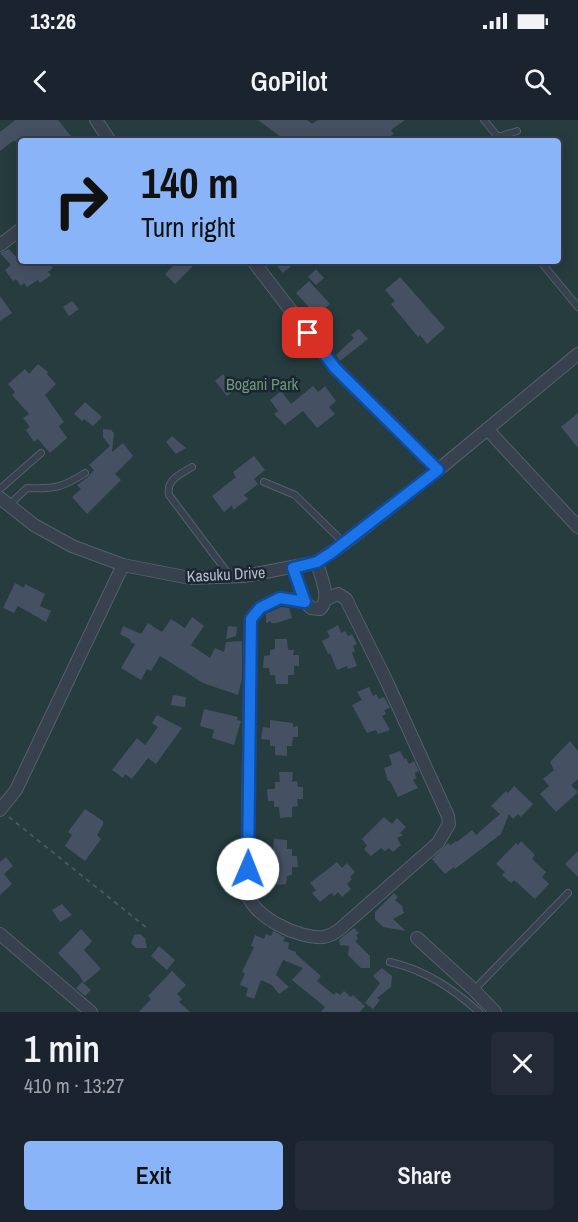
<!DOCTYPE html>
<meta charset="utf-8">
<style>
body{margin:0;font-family:"Archivo Narrow",sans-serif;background:#242b36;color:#f1f3f6;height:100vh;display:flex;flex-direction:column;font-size:22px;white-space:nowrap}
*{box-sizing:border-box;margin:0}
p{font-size:20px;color:#a0a4aa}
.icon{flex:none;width:33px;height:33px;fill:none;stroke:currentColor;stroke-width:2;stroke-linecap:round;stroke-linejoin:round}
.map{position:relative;height:892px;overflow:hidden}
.panel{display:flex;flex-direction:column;background:#1b232e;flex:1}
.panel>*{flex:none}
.top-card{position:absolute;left:18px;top:18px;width:543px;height:126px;border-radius:6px;box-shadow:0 3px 15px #0003,0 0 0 2px #39404a;background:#8ab4f8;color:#111;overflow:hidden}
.pin{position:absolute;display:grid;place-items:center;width:51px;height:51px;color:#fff;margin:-26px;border-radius:12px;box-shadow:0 3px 9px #0006}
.me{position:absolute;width:66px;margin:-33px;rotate:1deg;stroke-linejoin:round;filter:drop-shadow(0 0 4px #0008)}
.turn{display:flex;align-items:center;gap:21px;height:126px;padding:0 24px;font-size:27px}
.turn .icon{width:78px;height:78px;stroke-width:2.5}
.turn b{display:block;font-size:42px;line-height:51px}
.round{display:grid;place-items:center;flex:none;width:63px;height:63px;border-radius:6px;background:#242b36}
.headline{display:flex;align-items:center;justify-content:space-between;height:102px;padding:0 24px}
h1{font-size:36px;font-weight:600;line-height:45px}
.button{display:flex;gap:12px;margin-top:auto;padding:12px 24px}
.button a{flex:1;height:69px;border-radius:6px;background:#8ab4f8;color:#111;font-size:24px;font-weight:600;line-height:69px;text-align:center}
.button a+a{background:#242b36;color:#f1f3f6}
.status{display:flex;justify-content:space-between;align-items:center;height:42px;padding:0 30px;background:#1b232e;direction:ltr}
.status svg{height:16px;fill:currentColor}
header{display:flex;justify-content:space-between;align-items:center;height:78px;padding:0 24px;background:#1b232e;font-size:27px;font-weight:600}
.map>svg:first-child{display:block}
.green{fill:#263c3f;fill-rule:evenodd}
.building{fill:#455162}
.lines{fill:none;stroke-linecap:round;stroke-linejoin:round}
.service-casing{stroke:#565f6c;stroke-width:8}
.minor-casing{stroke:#565f6c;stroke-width:14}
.path{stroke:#44595c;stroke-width:2;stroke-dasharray:4.5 4.5;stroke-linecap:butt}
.service{stroke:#38414e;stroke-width:6}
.minor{stroke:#38414e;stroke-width:12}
.route-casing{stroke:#114b97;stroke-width:15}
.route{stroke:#1a73e8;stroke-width:10}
.labels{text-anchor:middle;stroke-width:5;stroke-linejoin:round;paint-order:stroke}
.park-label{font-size:16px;fill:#6b9a76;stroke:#1d2633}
.street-label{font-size:16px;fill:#b4bcc9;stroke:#1d2633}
</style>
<div class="status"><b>13:26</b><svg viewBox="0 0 49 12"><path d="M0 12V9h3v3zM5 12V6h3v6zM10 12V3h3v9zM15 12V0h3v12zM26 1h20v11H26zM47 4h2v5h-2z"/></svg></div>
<header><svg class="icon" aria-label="back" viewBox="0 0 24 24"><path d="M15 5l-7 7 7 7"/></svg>GoPilot<svg class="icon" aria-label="search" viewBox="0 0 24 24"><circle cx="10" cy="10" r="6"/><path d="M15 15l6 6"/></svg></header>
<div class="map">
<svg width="578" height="892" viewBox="0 0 578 892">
<rect width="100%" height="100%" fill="#242f3e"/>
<path class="green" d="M0,0H578V892H0ZM21,21H558V141H21Z"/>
<path class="building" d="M15,0H58L75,21H13L0,31V12Z
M258,0H307L312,4L318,0H405L391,10L394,14L382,21H286Z
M9,129L20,141H49L53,148L48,152L51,155L40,163L38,160L27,167L24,163L21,166L16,159L13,161L5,150L11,145L0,133Z
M178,141H198L175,164L165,154Z
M272,141H297L283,153Z
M316,149L324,158L316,165L308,157Z
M400,157L445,208L427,224L420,215L418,217L391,184L395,181L385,170Z
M309,161L330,184L317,196L296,173Z
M0,176L12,193L0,201Z
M72,181L79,189L69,196L63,187Z
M359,209L368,219L340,241L336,235L354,218L351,215Z
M38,244L48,252L47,254L56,264L45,275L64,302L59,306L67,318L50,333L38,319L34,322L26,310L30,307L23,298L29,294L12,275L15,272L8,264L25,249L29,254Z
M223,254L235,270L227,276L215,261Z
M313,266L318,272L325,266L336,281L329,287L335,294L317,308L303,291L285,305L274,294L278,291L270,280L281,271L291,284Z
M85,282L102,297L93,306L84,299L82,301L74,294Z
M578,293V328L561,307Z
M103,309L111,310L114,313L112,332L123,323L133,336L115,354L121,360L87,394L72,377L81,369L77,365L88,357L94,350L89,345L110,326L103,317Z
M172,316L186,328L176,334L166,322Z
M254,336L265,350L254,359L258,364L244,375L248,379L233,390L232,385L224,392L212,376L236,357L233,352Z
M15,463L24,468L25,464L45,474L40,486L51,491L46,502L18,486L14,493L3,488Z
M281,487L289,488L292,498L276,503H271V501L266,503V494Z
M192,497L204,506L191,525L210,538L215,528L224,532L226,522L242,521V559L238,575L203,563L160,536L151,551L147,549L141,560L121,548L135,524L130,522L131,520L120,514L123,506L141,514L148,503L162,512L171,499L185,508Z
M338,505L341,513L345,511L348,516L352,514L357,524L353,526L355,531L352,533L357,546L348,549L347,546L337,550L330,533L328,534L322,521L330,517L327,511Z
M228,506L237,507L236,516L226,519Z
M275,519H287L288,530H294L293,535H299V546H294V555H288V564H276L275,555H270L269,548H263L264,536L270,535V530L275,529Z
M369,567L373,576L376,574L379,579L384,577L390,588L384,590L386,594L382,596L390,610L378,614L376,610L367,613L352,585L362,580L357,572Z
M173,575L186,577L185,587L171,585Z
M204,589L238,597L237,600L241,601L234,625L212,618L214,610L200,606Z
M157,595L182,608L156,644L148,638L132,659L125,654L123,658L112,650L137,618L145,625L158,607L152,603Z
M270,600L293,603V607L298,606V617H293L292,626H287V636L275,635V626H270V620L261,619L263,607L270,608Z
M570,621L578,631V659L571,665L578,672L556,692L540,674L549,666L543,659L554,650L550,642Z
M400,631L404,639L406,638L409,644L414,641L419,651L415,653L416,658L413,660L418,668L398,677L390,661H388L384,648L392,645L389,635Z
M279,652H293L292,662L297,661L298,667H303V679H297L298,686L292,687V697L280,698L279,687H274V681H268L267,669H275V662H280Z
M514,666L533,684L521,697L518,694L513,699L509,694L501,714L455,749L454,747L445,754L432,739L448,723L451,725L456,721L457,722L472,710L476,715L500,694L491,686L506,671L508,673Z
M85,689L103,701V705L97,715L101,719L85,741L65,726L72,715L68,712Z
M384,697L392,704L397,698L406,707L400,713L403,715L397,718L401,725L393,732L389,728L385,731L381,728L371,736L364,729L367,726L362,719Z
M274,719L287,720V729H292V736H297L298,747H292V755L287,756L286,764L274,765L273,754H268L269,749L261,748L262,737L269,738V730H273Z
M521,721L535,735L532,739L546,752L542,757L549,764L535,779L514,760L511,763L502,755L505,752L496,744L516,723L518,725Z
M578,731V757L565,744Z
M6,737L13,746L4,754L12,764L0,775V742Z
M337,742L342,748L347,743L355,752L350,757L352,759L347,764L351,769L342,777L338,772L334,776L331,773L320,782L312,773L316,770L310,763Z
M394,773L398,777L395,780L402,786L404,793L393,799L406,811L383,807L375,799V792Z
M62,784L72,795L60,802L52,790Z
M354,808L359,813L356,815L358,819L355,821L370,836V848H361L348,835L349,826L340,825L339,820Z
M81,809L92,821L84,830L101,849L84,863L79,855L58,833Z
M273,811L285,817L283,821L289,823L288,829L296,832V834L321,856L317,861L334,875L336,872L340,875L344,871L351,877L353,875L365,886L360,892H321L325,887L292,860L303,848L283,840L276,855L289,867L279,874L272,865L261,860L254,879L246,876L248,868L240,865L245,853L242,852L254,827L251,826L255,815L264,819L266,814L271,816Z
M140,814L145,818L147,828H136L131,823L134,815Z
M159,826L175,840L167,850L151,836Z
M382,848L392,856L391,867L377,878L380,880L373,889L365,883L380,863L373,856Z
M172,851L186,865L177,874L182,879L179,882L190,892H139L151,879L148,876Z
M82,862L91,870L85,876L76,868Z"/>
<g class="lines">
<g class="service-casing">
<path id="service" d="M484,0L498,17
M492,21L498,17L517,11
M540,141L578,187
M192,347C181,354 166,359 169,375L230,456
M264,362L295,375L344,423
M0,369L41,333
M8,386L27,368C54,369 62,368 85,353
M390,842C425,850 452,868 479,892
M474,870L568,773"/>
</g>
<g class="minor-casing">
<path id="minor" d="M96,0L110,21
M0,125L21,109
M253,141L335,248L438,350
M487,309L578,407
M0,378L34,405L72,426L123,445L190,458L245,456L317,442L344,424L438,350L578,234
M293,448L305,482L311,488L320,489C332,478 320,456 317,442
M305,482L280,478L260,488L251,499L247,773C254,797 298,819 323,817C330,816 335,813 340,809L438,723L449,704L448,696L387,562L346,479L338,474L327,479
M0,690L16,670L123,445
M0,814L91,892
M417,818L474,870L495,892"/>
</g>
<path class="path" d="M9,697L147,808"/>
<use href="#service" class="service"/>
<use href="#minor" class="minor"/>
</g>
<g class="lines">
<g class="route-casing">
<path id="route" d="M248,749L251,499L260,488L280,478L305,482L293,448L317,442L331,433L438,350L335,248L308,213"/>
</g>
<use href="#route" class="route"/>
</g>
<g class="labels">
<g class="park-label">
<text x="262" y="270">Bogani Park</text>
</g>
<g class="street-label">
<text transform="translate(226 454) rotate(-3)" y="6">Kasuku Drive</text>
</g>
</g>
</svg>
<div class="pin" style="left:308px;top:213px;background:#d93025"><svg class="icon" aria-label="arrive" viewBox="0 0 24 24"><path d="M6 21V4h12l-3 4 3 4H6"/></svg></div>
<svg class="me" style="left:248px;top:749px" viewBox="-20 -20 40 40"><circle r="19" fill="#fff"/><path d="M0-13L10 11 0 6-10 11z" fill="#1a73e8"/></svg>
<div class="top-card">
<div class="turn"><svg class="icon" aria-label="right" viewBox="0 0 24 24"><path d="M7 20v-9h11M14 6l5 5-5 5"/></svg><div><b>140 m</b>Turn right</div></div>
</div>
</div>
<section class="panel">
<div class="headline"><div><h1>1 min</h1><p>410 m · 13:27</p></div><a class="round"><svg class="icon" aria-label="close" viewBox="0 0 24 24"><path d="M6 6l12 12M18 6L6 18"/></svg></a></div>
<div class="button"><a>Exit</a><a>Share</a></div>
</section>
